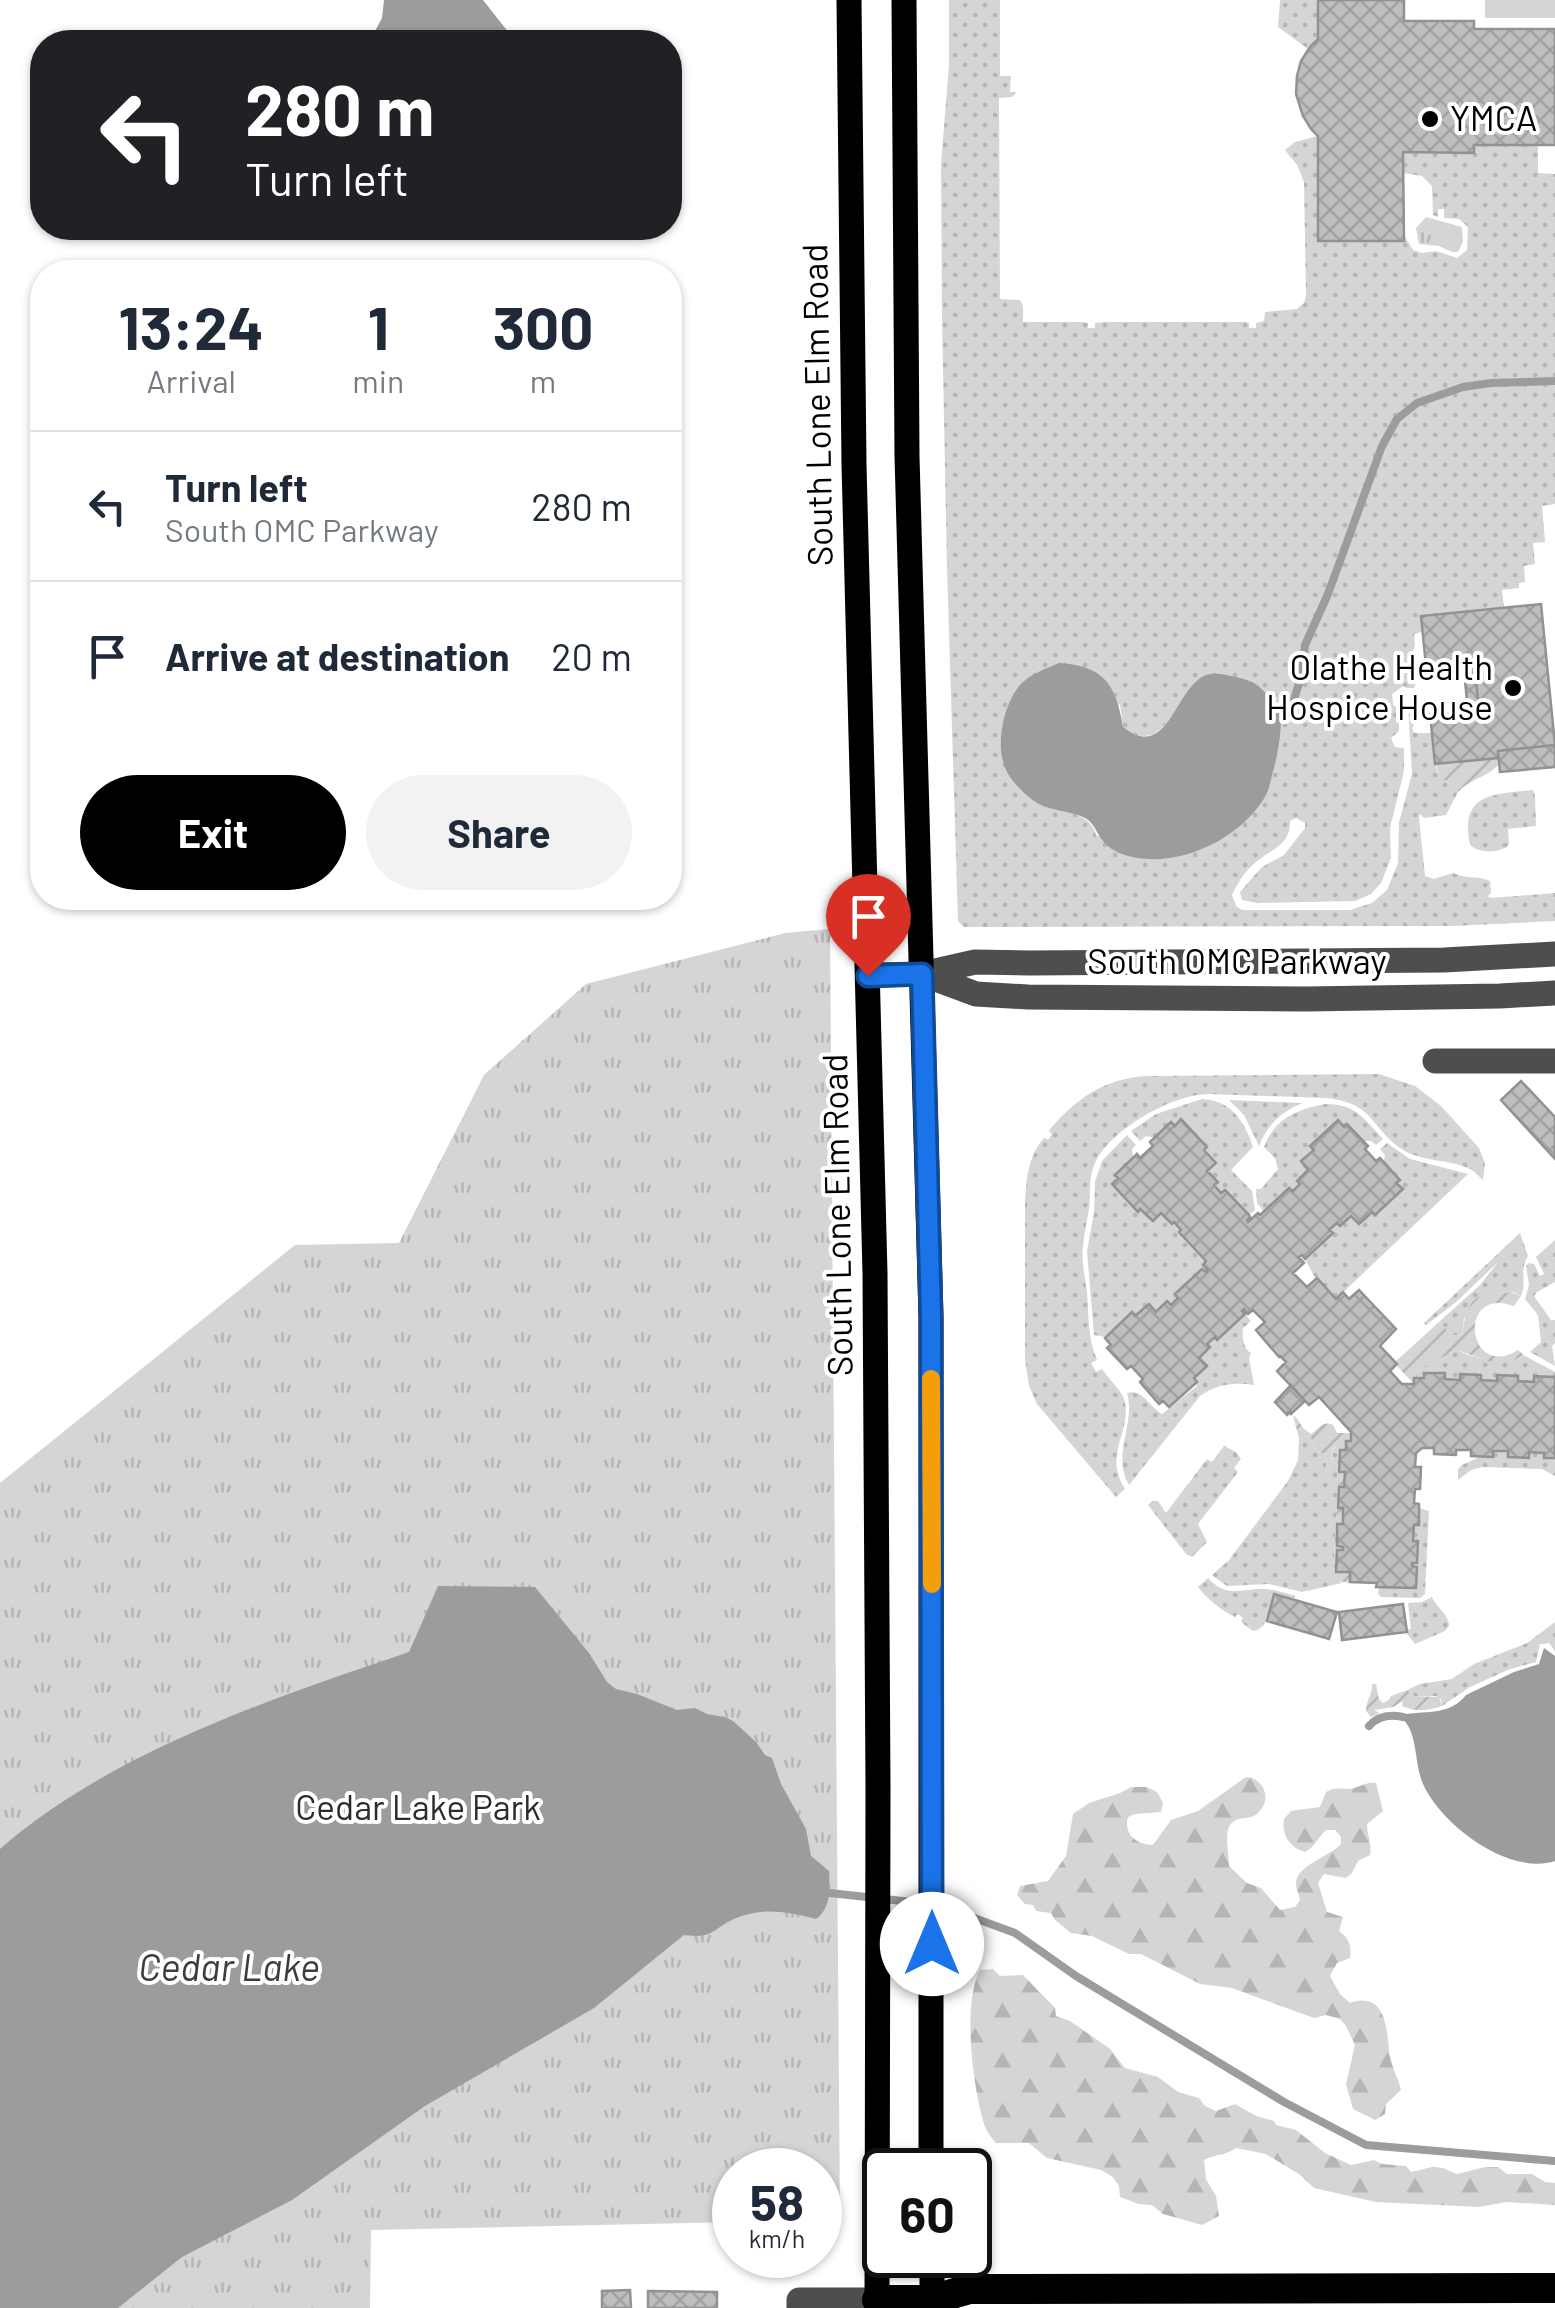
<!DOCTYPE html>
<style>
body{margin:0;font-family:Barlow,sans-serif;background:#f2f2f3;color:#1f2937;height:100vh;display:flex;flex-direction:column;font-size:38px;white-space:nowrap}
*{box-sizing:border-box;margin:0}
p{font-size:32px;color:#747a83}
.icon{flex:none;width:55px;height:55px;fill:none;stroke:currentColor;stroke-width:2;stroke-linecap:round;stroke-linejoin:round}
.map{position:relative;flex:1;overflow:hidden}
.sheet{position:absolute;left:30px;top:260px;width:652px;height:650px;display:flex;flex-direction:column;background:#fff;border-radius:40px;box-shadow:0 2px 8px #0004}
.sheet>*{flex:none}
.hud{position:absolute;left:30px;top:30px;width:652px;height:210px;border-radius:40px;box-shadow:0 2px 8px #0004;background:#202124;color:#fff;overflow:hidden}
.speed{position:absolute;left:712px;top:2148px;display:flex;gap:20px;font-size:50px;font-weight:700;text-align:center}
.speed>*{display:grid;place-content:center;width:130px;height:130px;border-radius:50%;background:#fff;box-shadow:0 2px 8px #0004;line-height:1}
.speed small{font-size:25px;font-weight:400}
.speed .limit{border:5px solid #111;border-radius:15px;background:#fff;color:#111}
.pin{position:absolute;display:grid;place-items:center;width:85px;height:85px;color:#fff;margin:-102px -42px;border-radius:50% 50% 50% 0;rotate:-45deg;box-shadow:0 0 10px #0007}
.pin .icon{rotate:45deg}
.me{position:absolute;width:110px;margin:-55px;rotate:0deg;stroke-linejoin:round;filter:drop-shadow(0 0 8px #0008)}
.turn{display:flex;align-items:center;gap:35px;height:210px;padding:0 50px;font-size:45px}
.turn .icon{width:130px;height:130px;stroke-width:2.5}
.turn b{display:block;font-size:70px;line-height:85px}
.eta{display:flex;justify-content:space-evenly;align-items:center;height:170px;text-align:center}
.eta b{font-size:60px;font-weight:700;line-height:70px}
.primary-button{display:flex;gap:20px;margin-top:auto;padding:20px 50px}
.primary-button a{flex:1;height:115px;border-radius:60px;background:#000;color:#fff;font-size:40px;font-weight:700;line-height:115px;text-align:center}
.primary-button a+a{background:#f2f2f3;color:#1f2937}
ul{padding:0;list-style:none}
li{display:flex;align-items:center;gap:30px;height:150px;padding:0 50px;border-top:2px solid #e0e1e3}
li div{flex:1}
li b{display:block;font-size:38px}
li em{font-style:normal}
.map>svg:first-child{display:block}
.grass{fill:url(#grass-dots);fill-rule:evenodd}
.forest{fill:url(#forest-firs)}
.park{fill:url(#park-tufts)}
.garden{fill:url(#garden-furrows)}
.pitch{fill:#d5d5d5}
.water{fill:#9c9c9c}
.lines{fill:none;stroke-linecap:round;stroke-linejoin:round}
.stream{stroke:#9c9c9c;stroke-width:8}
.building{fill:url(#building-cross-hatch);stroke:#929292;stroke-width:2.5}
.minor{stroke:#4e4e4e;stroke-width:25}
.major{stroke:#000;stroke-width:25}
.highway{stroke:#000;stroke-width:30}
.route-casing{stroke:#114b97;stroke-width:25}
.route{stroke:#1a73e8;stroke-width:18}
.slow{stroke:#f59e0b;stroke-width:18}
.poi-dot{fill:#000;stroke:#fff;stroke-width:4}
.labels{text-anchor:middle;stroke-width:8;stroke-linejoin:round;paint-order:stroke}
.poi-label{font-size:35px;fill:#000;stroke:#fff;text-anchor:start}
.street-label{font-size:35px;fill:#000;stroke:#fff}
.park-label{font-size:35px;fill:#2c2c2c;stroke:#fff}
.water-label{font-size:38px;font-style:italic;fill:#3d3d3d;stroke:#fff}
</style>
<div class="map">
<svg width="1555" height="2308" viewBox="0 0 1555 2308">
<defs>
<pattern id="grass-dots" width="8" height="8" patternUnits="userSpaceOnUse" patternTransform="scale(2.5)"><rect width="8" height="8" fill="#d5d5d5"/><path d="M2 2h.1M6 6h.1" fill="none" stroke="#b5b5b5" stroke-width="1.8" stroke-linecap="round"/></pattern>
<pattern id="forest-firs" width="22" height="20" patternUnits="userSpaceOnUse" patternTransform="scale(2.5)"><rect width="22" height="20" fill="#d5d5d5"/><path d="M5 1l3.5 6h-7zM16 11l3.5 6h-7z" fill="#b5b5b5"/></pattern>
<pattern id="park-tufts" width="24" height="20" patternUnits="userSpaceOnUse" patternTransform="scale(2.5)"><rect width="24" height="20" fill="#d5d5d5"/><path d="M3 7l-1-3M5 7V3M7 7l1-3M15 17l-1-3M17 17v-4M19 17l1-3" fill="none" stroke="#b5b5b5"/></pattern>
<pattern id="garden-furrows" width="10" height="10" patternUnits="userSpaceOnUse" patternTransform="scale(2.5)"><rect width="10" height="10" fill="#d5d5d5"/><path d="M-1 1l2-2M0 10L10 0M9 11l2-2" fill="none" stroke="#b5b5b5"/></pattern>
<pattern id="building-cross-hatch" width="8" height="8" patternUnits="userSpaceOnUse" patternTransform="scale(2.5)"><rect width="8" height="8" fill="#bebebe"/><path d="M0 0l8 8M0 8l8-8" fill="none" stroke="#a2a2a2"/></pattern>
</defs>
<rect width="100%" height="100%" fill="#fff"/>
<path class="grass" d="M949,0H1000V76H1011L1010,92H1016L1012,97L999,98L1000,299L1020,300L1023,306V322H1083L1088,323V328H1095V323L1104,322H1245L1249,323V328H1256V323L1264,321L1265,312L1297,309L1304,303L1306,296L1304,182L1297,165L1285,150L1295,142L1318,136L1319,241H1403L1404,235L1413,250L1422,253L1436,251L1457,258L1467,250L1468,227L1459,219L1444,218V209H1438V217L1433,215L1432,186L1422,176L1403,173V152L1473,153L1474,145H1538V173L1555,174V504L1542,506L1545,542L1533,543L1535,564L1524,566L1525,582L1519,583V588L1502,590L1504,608L1414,634L1415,645L1411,661L1416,669L1415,677L1417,681L1414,688H1407L1403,686L1392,694L1393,705L1401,710L1402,717L1399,718V731L1391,738L1395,747L1404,748V771L1390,828L1391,858L1381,883L1371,894L1355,901L1257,903L1242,900L1240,892L1262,867L1284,855L1305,828V823L1296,818L1290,821C1291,845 1271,849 1256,862C1245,871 1238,882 1232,895L1236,906L1242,910H1350L1372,903L1387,890L1398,863L1399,822L1412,774L1408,704L1412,706L1413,715L1418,718L1412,728L1414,733H1432L1437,773L1458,792L1446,815L1424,818L1420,814L1419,817L1425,876L1434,879L1453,873C1468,880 1478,875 1490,881L1491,893L1488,896L1490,898L1555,893V921L1453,926L964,927L958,921L947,568L942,318L941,163L949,66ZM1227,675L1256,684L1097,837C1090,811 1066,814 1045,806C1037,803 1031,798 1024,792L1120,704L1123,727C1154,752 1168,720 1185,697C1186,695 1193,685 1194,684C1202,678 1218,677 1227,675Z
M1280,0H1318V39L1308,49L1278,27Z
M1533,790L1535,796L1536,826L1508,829L1509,845C1500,853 1480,854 1470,845C1459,793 1493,794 1533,790Z
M1379,1074L1415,1086L1441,1106L1479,1148L1485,1163L1483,1180C1479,1177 1476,1172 1471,1170C1456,1160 1423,1162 1403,1150C1369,1127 1375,1103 1326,1098L1209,1094C1172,1094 1110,1130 1095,1163C1088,1178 1091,1193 1089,1209C1087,1221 1084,1234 1083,1246C1081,1262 1085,1277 1087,1292C1089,1316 1087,1337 1097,1360L1091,1363L1096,1372L1102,1369C1109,1380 1122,1390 1125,1402C1131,1433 1103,1454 1125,1489L1116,1497L1037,1404L1029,1386L1025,1359V1203C1026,1181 1028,1156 1044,1138L1048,1140L1052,1134L1049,1131L1051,1128C1078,1097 1106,1078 1148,1076Z
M1202,1099C1230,1100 1245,1121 1253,1147L1231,1170L1252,1191L1255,1210L1249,1215L1225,1190L1221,1193L1214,1185L1217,1182L1207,1171L1215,1164L1204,1150L1207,1147L1182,1120L1155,1138L1146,1136L1140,1141L1131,1131L1156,1114Z
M1229,1100L1303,1103C1282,1111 1267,1125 1259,1146L1244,1115Z
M1326,1104C1356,1104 1364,1119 1383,1139L1376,1145L1371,1141H1364L1348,1124L1344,1127L1337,1121L1311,1147L1314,1150L1301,1161L1308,1170L1297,1180L1300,1184L1293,1191L1289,1188L1264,1212L1257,1203L1256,1189H1261L1278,1169L1275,1158L1264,1147C1275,1118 1298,1109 1326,1104Z
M1127,1135L1136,1145L1132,1149L1133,1158L1115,1174L1118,1178L1112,1184L1138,1211L1140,1209L1153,1221L1161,1213L1171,1224L1174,1222L1181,1230L1179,1233L1206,1261L1208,1270L1175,1294L1178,1298L1171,1305L1167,1302L1156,1312L1148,1304L1135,1316L1132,1313L1105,1337L1094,1335L1087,1251L1094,1213L1095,1182L1102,1161Z
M1387,1143L1410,1159L1468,1174L1336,1299L1314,1276L1305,1259L1332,1234L1329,1230L1337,1223L1340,1226L1351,1216L1360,1224L1372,1212L1375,1215L1402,1190L1396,1183L1400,1179L1384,1162L1385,1155L1380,1149Z
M1520,1233L1528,1256C1519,1269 1527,1282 1521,1296L1514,1292L1504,1295L1496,1293L1464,1318L1462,1336L1452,1335L1439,1322L1480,1285L1498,1262L1455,1303L1426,1325L1424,1323Z
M1555,1240V1282L1537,1292L1534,1296L1551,1320H1555V1343L1552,1346L1555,1366L1530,1352L1541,1342L1538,1315L1525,1299L1529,1285L1526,1266L1529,1263L1534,1264L1540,1276L1544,1274L1536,1257Z
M1245,1314L1251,1321L1243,1328C1242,1338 1243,1348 1251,1353L1249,1358L1254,1385C1234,1382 1217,1384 1200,1396L1129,1485C1111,1454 1136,1425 1127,1393C1142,1388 1150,1407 1162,1414L1197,1386L1194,1378L1207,1367L1199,1358L1210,1348L1207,1344L1215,1337L1218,1339Z
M1459,1351C1479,1360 1504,1365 1525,1356L1555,1372V1377H1534V1382L1518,1381V1376L1498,1375L1497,1381L1482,1380L1481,1375L1461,1374L1460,1380L1445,1379L1444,1373H1424V1378H1415L1418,1370C1430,1363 1445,1353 1459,1351Z
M1306,1436L1311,1438L1318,1451L1327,1455L1326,1474L1331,1464L1332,1450L1337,1446L1338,1482L1333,1576L1342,1583L1302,1592L1269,1584L1227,1586L1212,1575L1229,1560L1288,1481L1298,1460L1299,1438Z
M1224,1446L1236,1452L1241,1459L1234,1468L1238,1472L1198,1524L1207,1542L1192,1557L1186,1554L1148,1505L1152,1501H1158L1166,1513L1207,1459L1212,1462Z
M1493,1451H1508L1529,1458V1452L1544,1453V1458H1555V1476L1542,1469L1483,1467L1471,1470L1458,1480V1469L1462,1465Z
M1419,1508L1429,1511L1425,1594L1420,1598L1381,1597L1378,1594L1379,1587L1416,1588L1417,1567L1412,1566V1563L1417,1562L1418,1541H1413L1414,1525H1418Z
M1208,1578C1227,1598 1238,1589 1262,1589C1273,1589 1285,1593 1295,1596L1294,1599L1274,1594C1270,1608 1269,1628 1253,1631L1241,1622L1243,1618L1238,1614L1235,1617C1222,1611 1206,1598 1198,1587Z
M1432,1597C1436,1607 1449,1614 1449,1626L1445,1631L1415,1644L1407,1634L1406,1630L1411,1629L1408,1603L1422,1602Z
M1555,1622V1651L1549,1643L1540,1644L1536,1662L1510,1669L1470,1687L1442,1706L1441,1699L1436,1696H1414L1407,1690L1420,1684L1452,1679L1474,1664L1527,1643Z"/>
<path class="forest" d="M1246,1777C1264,1778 1272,1799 1259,1812C1250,1822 1238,1814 1230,1825C1224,1834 1229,1854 1229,1866L1247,1883L1261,1888L1280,1910L1295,1907L1300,1900C1299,1894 1296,1889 1296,1883C1297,1865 1329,1857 1341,1844V1837L1335,1830H1326C1318,1837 1315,1847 1305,1852C1290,1848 1281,1835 1284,1819L1291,1811L1320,1807L1326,1792C1336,1787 1338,1789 1348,1789C1358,1789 1365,1781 1376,1783L1383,1811L1367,1824C1367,1836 1372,1842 1370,1855L1358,1861L1352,1873L1346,1878L1324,1874L1318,1883L1327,1912L1343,1917L1339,1931C1349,1938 1352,1946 1350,1958L1337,1963L1330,1976L1340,1994L1350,2003C1384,1991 1387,2026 1389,2050C1390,2064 1398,2077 1401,2090L1386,2104L1385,2114L1375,2120L1353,2109L1346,2084L1355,2045L1346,2026L1340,2019L1326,2015L1314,2018L1232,1988L1200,1984L1141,1954H1129L1092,1936L1071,1933L1055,1920L1051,1913L1036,1911L1033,1905L1025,1904L1017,1895L1020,1886L1048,1881L1066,1856L1073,1814L1089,1803L1120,1793L1131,1787H1147L1157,1792L1163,1803L1161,1812L1135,1814L1128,1817C1123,1834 1137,1845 1153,1845L1171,1820L1198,1811Z
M993,1969L1000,1976L1023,1975L1055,2008L1056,2016L1070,2021L1109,2048L1125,2068L1158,2077L1178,2092L1199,2098L1205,2106L1216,2111L1235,2104L1256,2116L1274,2121L1276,2125L1296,2130L1325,2153L1351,2165L1374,2160L1382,2164L1406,2166L1411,2172L1432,2167L1443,2168L1457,2174L1485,2167H1498L1507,2174H1532L1545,2182L1555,2183V2205L1506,2202L1479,2207L1376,2202L1314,2188L1299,2174L1266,2154L1236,2148C1225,2156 1215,2154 1204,2160L1206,2179L1216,2196L1219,2216L1202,2225L1163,2214L1152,2205L1139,2204L1120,2197L1119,2186L1113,2177L1101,2170L1047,2158L1029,2143H996C991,2137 986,2131 984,2124C973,2087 962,2003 980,1970Z"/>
<path class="park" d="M1426,217L1462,227L1463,242L1458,252H1452L1439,246L1419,244L1416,228Z
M830,929L840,2220H820V2170H735V2222L371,2230L370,2308H0V1483L295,1245L399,1243L484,1075L586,984L785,933Z"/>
<path class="garden" d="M1498,758L1499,764C1490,776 1470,779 1458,792L1438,774L1436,763Z
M1511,1292L1521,1296L1514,1306C1456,1285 1467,1382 1518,1350L1525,1356L1507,1362H1491L1460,1351L1452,1352L1418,1370L1414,1384L1396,1365L1395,1362L1439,1322L1452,1335L1462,1336C1465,1316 1467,1294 1494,1293C1500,1293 1505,1294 1511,1292Z
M1293,1416L1296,1417L1303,1428L1311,1434C1319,1429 1322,1420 1333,1425L1337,1433H1351V1441L1346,1442V1450L1340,1451L1339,1471L1345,1472L1344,1487H1339L1338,1507L1343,1508V1524L1337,1525V1546L1343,1547V1550H1337L1336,1571L1350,1572V1583L1338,1581L1333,1576L1338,1482L1337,1446L1332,1449L1331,1464L1326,1474L1327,1455L1318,1451L1311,1438L1306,1436L1299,1438Z
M1372,1684H1376L1379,1699L1383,1703L1389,1700L1391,1696L1407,1690L1414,1696L1439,1697L1442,1706C1429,1711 1415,1712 1402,1706L1403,1701L1393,1707L1374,1710L1380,1713L1371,1717L1366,1711C1366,1701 1373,1693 1372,1684Z"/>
<path class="pitch" d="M1485,0H1555V18H1485Z"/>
<path class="water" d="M384,0H483L516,42H369L382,18Z
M1059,663C1104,666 1116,684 1123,727C1168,763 1175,687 1206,675C1215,672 1227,675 1236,677C1243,679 1252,681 1257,685C1265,691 1278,706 1280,715C1283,727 1277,756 1274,768C1271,777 1270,789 1265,797C1238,842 1170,873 1119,853C1095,842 1099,824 1083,817C1069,811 1053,811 1039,804C1028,798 1013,783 1007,772C994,748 1003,705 1020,685C1030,674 1045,669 1059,663Z
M438,1586L535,1587L589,1653L607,1682L616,1689L637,1694L677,1710L695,1708L707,1714L725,1717L733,1721L756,1742L765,1755L772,1758L781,1784L806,1829L811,1856L829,1871C830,1888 831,1909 816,1919C788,1912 763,1907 736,1918C711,1929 715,1939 684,1935L594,2008L425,2106L292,2200L182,2257L118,2308H0V1849C111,1752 271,1699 409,1652Z
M1544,1648L1555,1656V1861C1509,1876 1441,1825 1423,1784C1414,1764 1418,1731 1402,1719L1406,1714C1428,1711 1450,1715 1466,1695L1514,1672L1539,1664Z"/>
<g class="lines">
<path class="stream" d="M1280,715L1290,712L1302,674L1305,645L1328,594L1382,446L1397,419L1417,403L1463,387L1491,383L1555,381
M1369,1726C1378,1716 1389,1714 1403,1717
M830,1893L939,1905L1015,1933L1076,1976L1284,2102L1366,2145L1555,2161"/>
</g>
<path class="building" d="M1318,0H1404V21H1474V29H1555V145H1474V153L1403,152L1404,241H1318V136L1311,129L1303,116L1296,94L1297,76L1301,61L1310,47L1318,39Z
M1541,604L1555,745L1498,751V758L1435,764L1430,714L1479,709L1474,661L1426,666L1421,616Z
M1474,661L1479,709L1468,710L1463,662Z
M1555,745V767L1500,772L1498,751Z
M1521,1081L1555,1117V1159L1501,1100Z
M1181,1119L1207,1147L1204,1150L1216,1163L1207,1171L1218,1182L1214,1185L1221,1193L1225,1190L1249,1215L1250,1217L1247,1220L1248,1222L1258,1213L1260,1215L1289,1188L1293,1191L1300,1184L1297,1181L1308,1170L1301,1161L1314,1150L1310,1146L1338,1120L1344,1127L1347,1124L1368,1146L1365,1149L1376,1161L1380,1158L1400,1180L1396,1183L1403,1189L1375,1215L1372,1212L1359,1224L1351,1216L1340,1226L1337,1223L1329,1230L1333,1233L1305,1259L1302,1255L1299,1257L1304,1263L1293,1273L1307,1287L1317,1278L1336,1299L1343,1292L1349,1299L1359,1290L1396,1329L1380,1346L1397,1364L1390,1371L1402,1384H1414V1378H1424V1373H1445V1379L1460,1380V1374L1481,1375V1380L1497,1381V1375L1518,1376V1381L1534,1382V1376L1555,1377V1458H1544V1453L1529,1452V1458L1508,1457V1451H1493V1457L1471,1456V1450H1456V1455L1434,1454V1448H1422L1416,1453L1415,1467H1421L1420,1489H1415L1414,1503L1419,1504V1525H1414L1413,1541H1418L1417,1563H1412V1566L1417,1567L1416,1588L1376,1587L1377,1583L1350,1582V1572H1336L1337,1550H1343V1547L1337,1546V1524H1343V1508H1338L1339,1487H1344L1345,1472H1339L1340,1450H1346V1441H1351V1432L1319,1397L1309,1405L1277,1371L1286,1362L1280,1356L1279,1357L1256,1330L1265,1322L1253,1310L1248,1314L1244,1309L1242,1311L1245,1314L1217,1340L1215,1337L1207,1344L1210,1347L1199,1358L1207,1366L1194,1378L1197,1382L1169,1407L1163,1401L1159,1404L1140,1382L1143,1379L1131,1366L1127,1369L1107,1348L1111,1345L1105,1338L1132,1312L1135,1316L1149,1304L1156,1312L1167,1301L1171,1305L1178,1298L1175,1294L1202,1269L1206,1272L1208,1270L1203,1265L1206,1261L1179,1232L1181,1230L1174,1222L1172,1224L1161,1213L1153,1221L1140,1209L1138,1212L1112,1184L1118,1178L1115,1175L1137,1154L1140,1158L1153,1146L1150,1142L1171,1122L1175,1126Z
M1291,1385L1305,1401L1291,1414L1290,1412L1287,1415L1275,1402Z
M1274,1594L1337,1612L1329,1639L1267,1621Z
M1403,1604L1407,1632L1342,1640L1339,1612Z
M630,2290L631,2308H602V2291Z
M648,2291L717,2292V2308H648Z"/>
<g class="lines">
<path class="minor" d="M922,974L976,994L1028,997L1306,999L1500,996L1555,993
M868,975L922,974L975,962L1030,963L1444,960L1555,954
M1435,1061H1555
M799,2308V2300H877"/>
<path class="major" d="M849,0L854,465L875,1273L878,1789L877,2308
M904,0L907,456L931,1317V2170
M932,2255V2308"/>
<path class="highway" d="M877,2300H932L969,2289L1555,2288"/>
</g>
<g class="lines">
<g class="route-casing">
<path id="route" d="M868,976L922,974L931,1317L932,1944"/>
</g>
<use href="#route" class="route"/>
<path class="slow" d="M931,1379L932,1584"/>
</g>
<g class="poi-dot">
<circle cx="1430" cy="119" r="10"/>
<circle cx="1513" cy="688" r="10"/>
</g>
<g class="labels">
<g class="poi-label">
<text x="1450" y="131">YMCA</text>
<text x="1493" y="680" text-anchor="end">Olathe Health<tspan x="1493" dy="40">Hospice House</tspan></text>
</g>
<g class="street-label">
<text transform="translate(818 405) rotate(-91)" y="12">South Lone Elm Road</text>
<text x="1237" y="974">South OMC Parkway</text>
<text transform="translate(838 1215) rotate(-91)" y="12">South Lone Elm Road</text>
</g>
<g class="park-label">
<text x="418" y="1820">Cedar Lake Park</text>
</g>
<g class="water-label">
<text x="229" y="1981">Cedar Lake</text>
</g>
</g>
</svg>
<div class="speed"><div>58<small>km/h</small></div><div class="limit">60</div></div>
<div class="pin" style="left:868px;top:976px;background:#d93025"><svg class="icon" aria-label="arrive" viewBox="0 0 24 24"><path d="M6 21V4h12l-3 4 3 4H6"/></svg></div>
<svg class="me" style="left:932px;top:1944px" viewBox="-20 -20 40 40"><circle r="19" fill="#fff"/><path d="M0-13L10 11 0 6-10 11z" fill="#1a73e8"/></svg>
<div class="hud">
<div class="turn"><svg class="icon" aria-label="left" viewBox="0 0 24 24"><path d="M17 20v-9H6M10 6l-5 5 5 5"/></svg><div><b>280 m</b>Turn left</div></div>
</div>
<section class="sheet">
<div class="eta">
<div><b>13:24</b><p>Arrival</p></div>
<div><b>1</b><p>min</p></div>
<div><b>300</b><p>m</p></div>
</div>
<ul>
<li><svg class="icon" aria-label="left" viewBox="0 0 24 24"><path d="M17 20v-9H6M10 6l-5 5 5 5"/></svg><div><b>Turn left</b><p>South OMC Parkway</p></div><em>280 m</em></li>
<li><svg class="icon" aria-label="arrive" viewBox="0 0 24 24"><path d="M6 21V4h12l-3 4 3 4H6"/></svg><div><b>Arrive at destination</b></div><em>20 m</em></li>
</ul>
<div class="primary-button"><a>Exit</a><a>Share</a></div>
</section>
</div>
